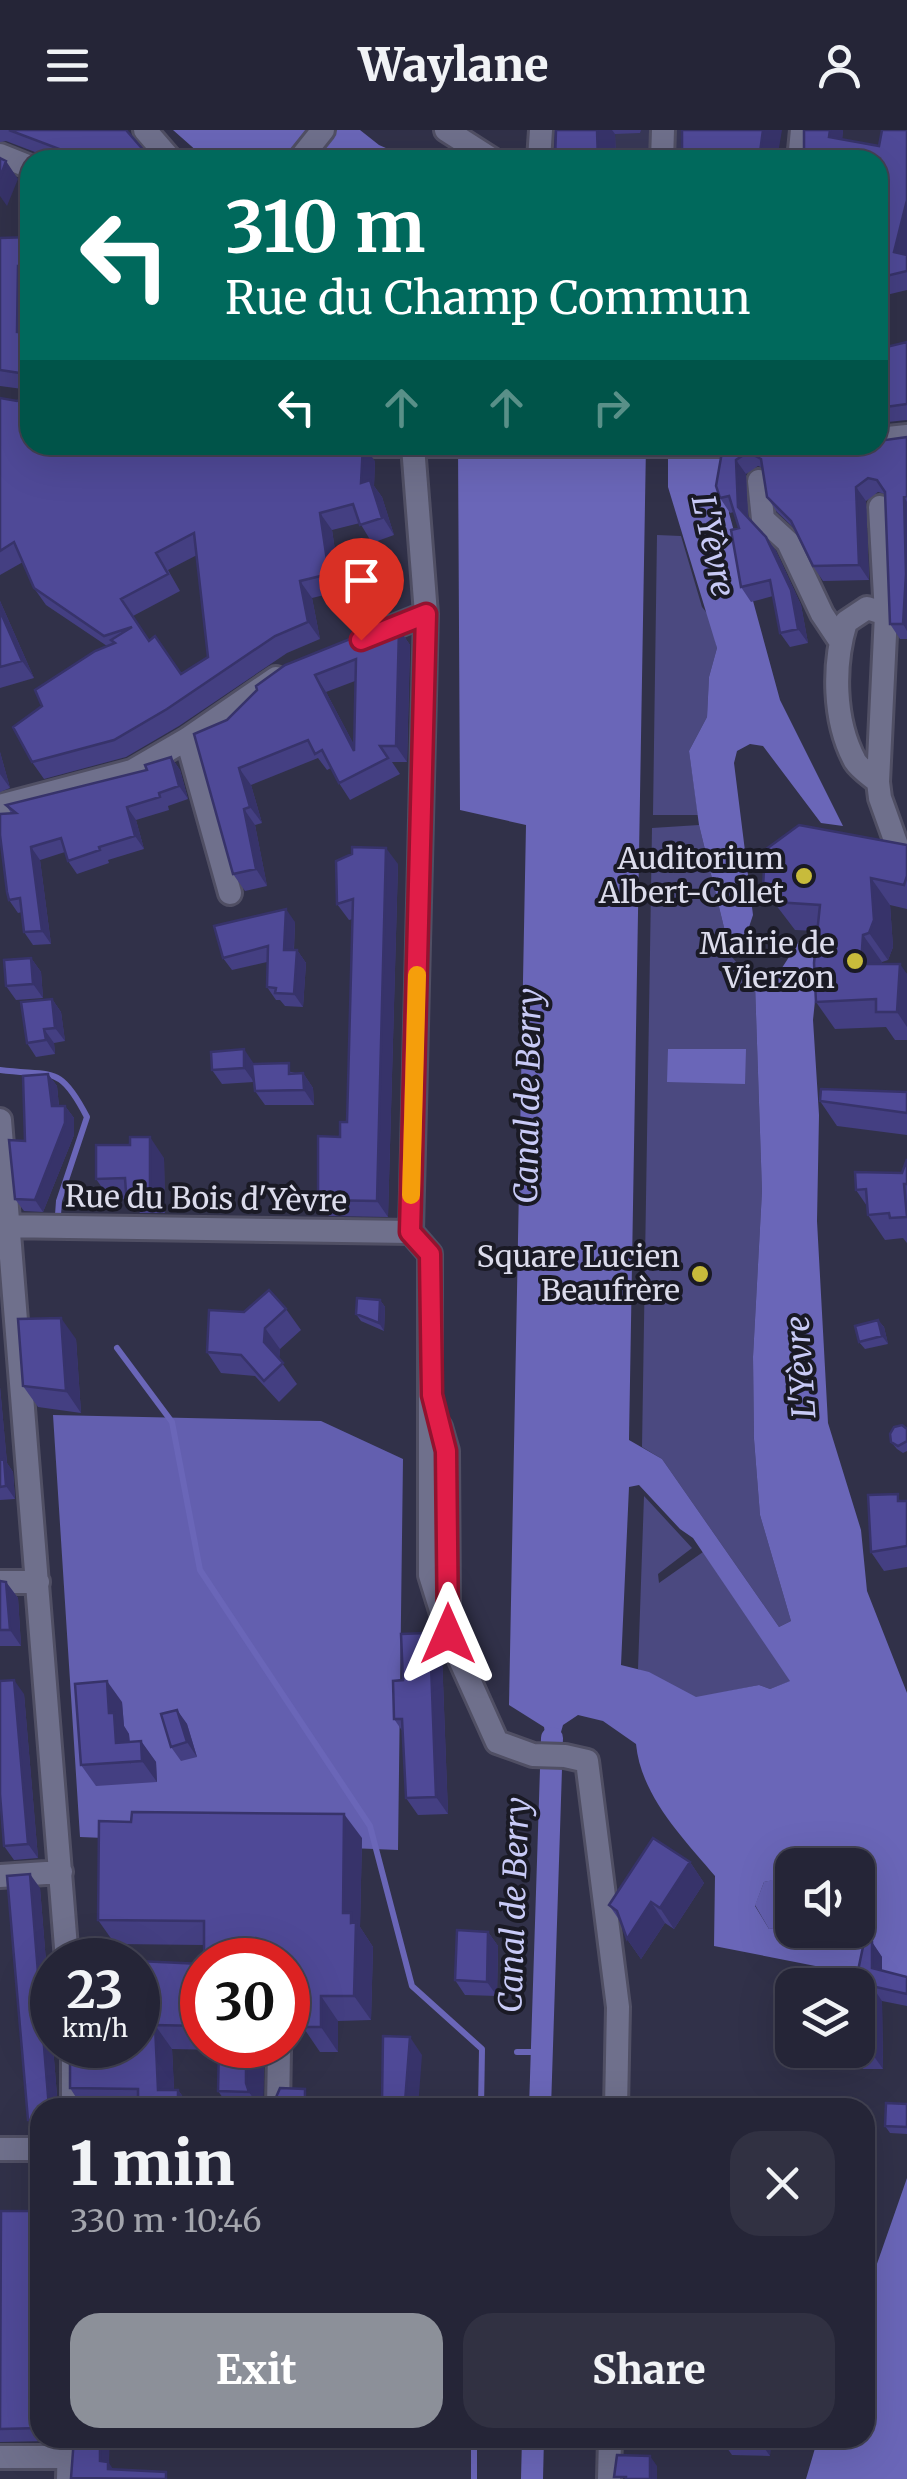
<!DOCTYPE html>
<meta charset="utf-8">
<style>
body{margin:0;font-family:Merriweather,serif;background:#313142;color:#f1f3f6;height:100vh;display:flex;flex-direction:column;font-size:38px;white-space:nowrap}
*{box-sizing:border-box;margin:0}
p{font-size:32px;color:#a3a5ad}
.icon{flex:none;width:55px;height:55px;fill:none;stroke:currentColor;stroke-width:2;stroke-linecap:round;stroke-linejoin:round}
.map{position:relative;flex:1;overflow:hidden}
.side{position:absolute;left:30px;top:1968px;width:845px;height:350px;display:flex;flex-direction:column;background:#252537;border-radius:30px;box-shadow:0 10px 40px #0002,0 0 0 2px #424252}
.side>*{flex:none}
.guide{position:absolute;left:20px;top:20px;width:868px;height:305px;border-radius:30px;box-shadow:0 10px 40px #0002,0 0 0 2px #424252;background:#00695c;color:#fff;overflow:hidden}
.tools{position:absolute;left:775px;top:1718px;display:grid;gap:20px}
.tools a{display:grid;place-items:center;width:100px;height:100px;border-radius:20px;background:#252537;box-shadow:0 10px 40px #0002,0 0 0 2px #424252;font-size:50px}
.speed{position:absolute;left:30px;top:1808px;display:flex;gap:20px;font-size:50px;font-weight:700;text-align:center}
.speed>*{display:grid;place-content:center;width:130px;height:130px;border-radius:50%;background:#252537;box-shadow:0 10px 40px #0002,0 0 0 2px #424252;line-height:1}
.speed small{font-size:25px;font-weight:400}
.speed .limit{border:15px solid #d22;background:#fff;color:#111}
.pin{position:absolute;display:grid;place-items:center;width:85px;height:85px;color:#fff;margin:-102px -42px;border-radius:50% 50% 50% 0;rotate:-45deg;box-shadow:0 0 10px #0007}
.pin .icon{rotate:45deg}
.me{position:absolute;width:110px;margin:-55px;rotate:0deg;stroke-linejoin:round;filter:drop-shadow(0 0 8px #0008)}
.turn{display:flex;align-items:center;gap:35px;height:210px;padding:0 40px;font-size:45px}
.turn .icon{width:130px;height:130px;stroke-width:2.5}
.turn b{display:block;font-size:70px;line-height:85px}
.lanes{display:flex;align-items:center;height:95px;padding:0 40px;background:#0003;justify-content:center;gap:50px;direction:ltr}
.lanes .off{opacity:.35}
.round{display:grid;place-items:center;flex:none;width:105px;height:105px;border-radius:30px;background:#313142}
.head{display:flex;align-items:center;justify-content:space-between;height:170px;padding:0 40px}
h1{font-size:60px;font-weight:800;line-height:75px}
.cta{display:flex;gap:20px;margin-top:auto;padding:20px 40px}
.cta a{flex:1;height:115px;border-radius:30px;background:#8c9099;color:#fff;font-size:40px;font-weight:800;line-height:115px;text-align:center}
.cta a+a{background:#313142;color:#f1f3f6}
header{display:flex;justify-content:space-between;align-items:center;height:130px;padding:0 40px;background:#252537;font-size:45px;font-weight:800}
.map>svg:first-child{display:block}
.built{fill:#383857}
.green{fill:#4b4980}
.forest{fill:#635faf}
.water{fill:#6a66b8;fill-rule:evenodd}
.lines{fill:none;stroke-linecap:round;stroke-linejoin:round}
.stream{stroke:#6a66b8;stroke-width:6}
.canal{stroke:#6a66b8;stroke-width:22}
.minor-casing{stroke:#504f64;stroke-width:28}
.minor{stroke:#6f708c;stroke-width:22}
.wall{fill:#443f82;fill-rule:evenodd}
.shaded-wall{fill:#37336a}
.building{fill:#4f4997;stroke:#37336a;stroke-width:2.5;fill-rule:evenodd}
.route-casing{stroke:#92132f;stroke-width:25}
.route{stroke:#e11d48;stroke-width:18}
.slow{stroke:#f59e0b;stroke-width:18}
.poi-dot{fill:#c8bb3b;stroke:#1a1a25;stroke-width:4}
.labels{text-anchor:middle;stroke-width:8;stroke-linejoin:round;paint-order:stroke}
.poi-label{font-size:30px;fill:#dcdcec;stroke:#1a1a25;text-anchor:end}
.street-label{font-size:30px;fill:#dcdcec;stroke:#1a1a25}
.water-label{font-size:32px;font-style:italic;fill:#c8caf6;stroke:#1a1a25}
</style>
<header><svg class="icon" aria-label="menu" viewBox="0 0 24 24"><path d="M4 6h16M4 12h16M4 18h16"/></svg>Waylane<svg class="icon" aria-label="person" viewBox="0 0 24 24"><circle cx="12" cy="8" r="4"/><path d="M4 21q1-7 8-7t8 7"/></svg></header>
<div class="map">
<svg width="907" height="2349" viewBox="0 0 907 2349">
<rect width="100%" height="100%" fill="#313149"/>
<path class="built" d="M570,0H698V30H570Z"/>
<path class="green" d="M657,405L681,406L702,477L710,487L717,518L709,547L707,587L689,621L698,685H653Z
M699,695L731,826L755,854L762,1061L753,1227L754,1309L760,1385L791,1491L779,1497L662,1329L642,1317L652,698Z
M644,1366L692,1418L658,1444L659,1453L703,1422L791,1551L770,1559L759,1555L696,1568L638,1539Z"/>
<path class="forest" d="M53,1285L321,1291L403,1329L398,1720L80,1707Z
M784,1747L792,1769L791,1796L769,1799L755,1775L764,1752Z"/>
<path class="water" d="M173,0H360L379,15L413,30H207Z
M458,315H646L629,1310L662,1329L779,1497L791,1491L760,1385L754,1309L753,1227L762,1061L755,854L778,844L800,810L821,812L813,890L819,985L817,1091L828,1293L861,1400L867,1461L907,1563V1854L714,1816L715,1746C683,1708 641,1666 636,1614L603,1591L578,1585L563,1595L557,1616H547L544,1597L509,1575L526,695L460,680ZM639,1355L680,1399L693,1408L790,1551L770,1559L759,1555L696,1567L649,1542L621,1535L629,1357ZM792,1735H858V1800H792ZM784,1748L792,1769L791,1795L769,1799L755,1776L764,1752Z
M668,315H727L729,383L780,570L843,696L821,693L763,616L750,614L737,621L734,633L753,785L747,803L731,826L699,695L689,621L707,587L709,547L717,518L668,357Z
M668,919H746L745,954L667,952Z
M907,2048V2349H806L818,2308H865V2168Z"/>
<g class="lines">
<path class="stream" d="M0,940C53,947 59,933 87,987L59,1071L58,1085
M117,1218L172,1292L200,1440L370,1696L412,1856L482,1919L481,1978
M517,1922H542
M474,2349V2308"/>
<path class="canal" d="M540,1978L552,1608
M532,2349L533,2308"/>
<g class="minor-casing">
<path id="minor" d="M145,0L171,30
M446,0L493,30
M0,25L30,37
M299,30L323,0
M539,30L541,0
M662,30L663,0
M799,30L802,0
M878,309L907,306
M368,315H818
M413,316L426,484L411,1102L430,1124V1445L448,1503L497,1612L533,1625L565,1626L587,1631L618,1877L616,1978
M759,351L763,389L788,412L822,484L840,511
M880,377L886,484L878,652L880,668L899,721
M369,507L426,484
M187,609L230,763
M878,652C871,646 860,639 855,631C833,590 833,534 846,492L867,478L886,484
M0,676L132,641L187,609L276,548
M0,990L67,1830
M0,1096L411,1102
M440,1297L447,1321L448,1479
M0,1452H38
M0,1746L61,1742
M73,1978V1915
M278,1978L279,1920
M0,2019H40
M0,2327H68
M68,2349L69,2308
M609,2349L610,2308"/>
</g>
<use href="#minor" class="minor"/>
</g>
<path class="wall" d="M0,0H126L152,30H56L6,11L0,12Z
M556,0H641L640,3L615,4L616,30H555Z
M804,0H843L842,9L879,16L907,0V160L878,167V30Z
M30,107L29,203L30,260L0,256V108Z
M907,212V290L878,293V219Z
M0,268L30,315L375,331L374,356L382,367L394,405L372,413L360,393L332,400L341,461L312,468L320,509L287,523L179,596L126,627L44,649L32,632L42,576L107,516L46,475L34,458L23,432L0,445ZM197,425L208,527L181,544L149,511L133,486L180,461L168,440Z
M907,307V509H900L890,494L885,364L878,362L866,371L869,450L823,451L813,436L795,399L777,382L767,367L763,338L758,336L746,344L748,388L776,421L801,475L808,513L790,517L780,503L773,466L751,472L741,457L739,398L734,382L730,383L720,368L723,316L789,322Z
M374,452L383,480L357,492L347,478Z
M0,471L34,548L0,558Z
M399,499L410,515L407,632H392L400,644L350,670L339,653L331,638L327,640L318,628L251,655L262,693L255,695L267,756L245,761L233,744L227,590ZM355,551L354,615L326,562Z
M0,622L10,658L0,662Z
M171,627L180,640L188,669L168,676L169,680L136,690L144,719L108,730L109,733L77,744L68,731L65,722L40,730L51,814L33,815L24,802L22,782L18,783L9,770L11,683L6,675L147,640Z
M907,715V779L890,775L893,817L888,830L882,832V834L907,844V910H895L886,897L835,899L816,872L818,801L795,800L763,758Z
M398,734L388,1087L329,1086L318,1070L340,1007L347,992L353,789L349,790L337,774Z
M295,792L294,820H297L306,833L303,877L285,876L280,870H276L267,857V832L232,840L223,828Z
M31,828L41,842L43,868L16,870L6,856Z
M52,869L61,882L65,911L54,913L55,924L36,927L27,913Z
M253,934L296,943H303L313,958L314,975H265L255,961L254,952L222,954L212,940Z
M48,944L57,956L59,976H65L74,988V1005L43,1082L24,1081L15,1069L25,1011Z
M907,962V1005L837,996L820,971Z
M164,1028L165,1083H140L131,1069L111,1070L96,1049Z
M907,1029V1113L903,1108L885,1110L868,1085L867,1076L856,1060L902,1043Z
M380,1170L385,1177L384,1201L361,1191L356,1184Z
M286,1179L301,1200L280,1219L279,1229L297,1254L279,1272L255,1246L221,1243L207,1222L244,1182Z
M878,1190L884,1197L888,1214L865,1219L859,1212Z
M76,1209L81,1283L38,1277L23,1256Z
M0,1257L7,1333L13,1342L15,1369L0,1370Z
M907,1299V1321L903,1323L897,1319L891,1312Z
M902,1371H907V1437L884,1441L871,1422Z
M0,1451L6,1452L18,1468L21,1516H0Z
M439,1521L442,1525L448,1684L418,1685L406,1668L403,1602L394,1589L403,1550Z
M24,1564L38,1728L14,1730L4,1716Z
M122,1572L124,1596L129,1604L130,1612L141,1611L156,1632L157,1652L96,1656L81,1635Z
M177,1580L187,1594L197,1627L181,1631L171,1617Z
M362,1708L360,1797L373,1817L371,1890L338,1891V1922H320L303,1897V1891H288V1830L204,1815L115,1814L98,1790Z
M690,1732L704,1753L674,1799L665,1793L641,1829L627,1809L622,1794L609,1775Z
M40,1758L58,1978H40V2004H38L28,1990Z
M488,1802L498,1816L497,1866L465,1865L455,1850Z
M872,1812L882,1827V1841L907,1847V1876L882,1871L883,1939H863L853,1925Z
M202,1834V1915H266L264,1920L263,1978H230L218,1961L219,1920L172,1919L174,1960H178L191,1978H83L70,1958L138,1915Z
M907,1974V2004L890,2003L885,1996Z
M40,2081V2308H52L50,2311L0,2312V2121Z
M722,2308H771L770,2326L732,2325L722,2311Z"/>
<path class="shaded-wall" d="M597,0H612L615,4L616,30H598Z
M763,0H782L777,30H759Z
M830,0H843L841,24L829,7Z
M6,31L18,49L7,76L0,66V48Z
M907,70V132L894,122Z
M18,136L30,153L29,219L17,202Z
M363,315L375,331L374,356L382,367L394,405L361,353Z
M736,330L746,344L748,392L738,377Z
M856,357L866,371L869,450L859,435Z
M904,367L907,372V501L903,494Z
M320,383L332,400L341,461L329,444Z
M766,407L776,421L801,475L808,513L798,499Z
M364,438L374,452L383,480L373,465Z
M300,451L312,468L320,509L308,492Z
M0,471L34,548L22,531L0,481Z
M399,499L410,515L407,632L396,616Z
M315,545L326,562L366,637L354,621Z
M0,622L10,658L0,644Z
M171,627L180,640L188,669L179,656Z
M239,638L251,655L262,693L250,677Z
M127,677L136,690L144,719L135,706Z
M244,679L255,695L267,756L256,739Z
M31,717L40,730L51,814L42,801Z
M386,718L398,734L388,1087L377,1071Z
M871,748L890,775L893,817L888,830L869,803Z
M286,779L295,792L293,833L284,820Z
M863,805L882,832L880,861L861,834Z
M297,820L306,833L303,877L294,864Z
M31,828L41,842L43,868L33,854Z
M900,834L907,844V897L897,882Z
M52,869L61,882L65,911L55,898Z
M44,899L54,913L55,924L46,910Z
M244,919L254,934V952L244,938Z
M303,943L313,958L314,975L304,960Z
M48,944L57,956L60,988L52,976Z
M65,976L74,988V1005L43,1082L35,1070Z
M150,1007L164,1028L165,1083L150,1062Z
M380,1170L385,1177L384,1201L379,1193Z
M61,1188L76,1209L81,1283L66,1261Z
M878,1190L884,1197L888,1214L882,1206Z
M265,1198L280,1219L279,1233L264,1212Z
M0,1257L7,1333L13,1342L15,1369L6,1356L0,1332Z
M6,1452L18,1468L21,1516L10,1500Z
M427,1503L442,1525L448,1684L436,1667Z
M14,1550L24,1564L38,1728L28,1714Z
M107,1551L122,1572L124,1596L129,1604L131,1634L116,1613L109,1583Z
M177,1580L187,1594L197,1627L187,1612Z
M141,1611L156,1632L157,1652L142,1631Z
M344,1684L362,1708L360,1797L373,1817L371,1890L354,1866L343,1783Z
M690,1732L704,1753L674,1799L660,1778Z
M30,1744L40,1758L58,1978H49Z
M651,1772L665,1793L641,1829L627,1809Z
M488,1802L498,1816L497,1866L487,1852Z
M872,1812L882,1827V1853L872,1838Z
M872,1856L882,1871L883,1939L873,1925Z
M321,1866L338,1891V1922L321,1897Z
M155,1895L172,1919L175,1978L158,1960Z
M410,1907L422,1925L418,1978L405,1972Z
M246,1915H266L264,1920L263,1978H260L249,1962L246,1953Z
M178,1960L191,1978H178Z
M865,2004L870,2011V2034L865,2027Z
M36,2211L40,2216V2252L37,2248Z
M100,2308H110L109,2333L117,2345V2349L100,2331Z
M760,2308H771L770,2326L760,2312Z
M650,2326L657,2336V2349H650Z"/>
<path class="building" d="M9,0H126L152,30H69L70,23Z
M556,0H597L598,30H555Z
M682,0H763L759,30H682Z
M804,0H830L829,7L879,16L882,0H907V70L894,122L907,125V141L878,148V30H804Z
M0,28L6,31L0,48Z
M30,107V136H18L17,202L30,204V248L26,244L0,240V108Z
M907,212V274L878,278V219Z
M30,264V315H363L361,353L370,350L382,388L360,395L353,374L320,383L329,444L300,451L308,492L275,506L167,579L114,610L32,632L13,597L42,576L35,560L95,521L115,513L111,510L132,497L104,506L34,458L14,412L0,421V268L17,271ZM194,403L208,527L181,544L155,506L149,511L121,469L168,444L156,423Z
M907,307V366L904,367L906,444L903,494H890L885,362L877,350L868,348L856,357L859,435L813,436L791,391L767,367L761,329L748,322L736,330L738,377L766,407L791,460L798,499L780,503L770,450L741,457L731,400L739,398L729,366L720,368L716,356L723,316L787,319V322L844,315H878V311Z
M364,438L373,465L347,478L340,447Z
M0,481L22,531L0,537Z
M390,493L399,499L396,616H380L388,628L339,653L322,620L315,624L308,610L239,638L250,677L244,679L256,739L233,744L194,604L227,590L257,560L256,556L285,535ZM356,529L354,621L315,545Z
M171,627L179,656L159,663L160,667L127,677L135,706L99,717L100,720L68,731L61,708L31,717L42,801L24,802L20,768L9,770L7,762L0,705V684L16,683L6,675L147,640L145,635Z
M799,695L907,715V746L904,755L871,748L874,790L869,803L863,805L861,834H900L897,882H876V869L816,872L814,833L820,775L775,772L763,758L765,720Z
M352,717L386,718L377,1071L318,1070V1006L340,1007V992H347L353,769L337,774L336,731L352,724Z
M286,779L284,820H297L294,864L275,863L276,858L267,857L268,816L223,828L214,796Z
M31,828L33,854L6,856L4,830Z
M52,869L55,898L44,899L46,910L27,913L21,872Z
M244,919V938L212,940L211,922Z
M289,933V944L303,943L304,960L255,961L252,934Z
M48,944L52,976H65V993L35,1070L15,1069L9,1010L25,1011L23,946Z
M821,959L907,962V983L820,971Z
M130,1007H150V1062H126L125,1048L96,1049V1015H130Z
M907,1029V1054H904L907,1087L890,1088L889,1083L868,1085L866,1059L856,1060L855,1042L902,1043Z
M269,1160L286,1179L265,1198L264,1212L283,1233L264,1251L241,1225L207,1222L209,1180L244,1182Z
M357,1168L380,1170L379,1193L356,1184Z
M61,1188L66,1261L23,1256L18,1189Z
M878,1190L882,1206L859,1212L855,1196Z
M902,1295L907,1299V1311L898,1316L891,1312L890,1304L894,1297Z
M4,1329L6,1356L0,1357V1330Z
M898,1364V1371H907V1416L871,1422L868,1365Z
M0,1451L6,1452L10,1500H0Z
M427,1503L430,1508L436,1667L406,1668L402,1589H394L393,1551L403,1550L401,1504Z
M14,1550L28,1714L4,1716L0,1664V1551Z
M107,1551L109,1583H114L116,1613L141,1611L142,1631L81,1635L75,1554Z
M177,1580L187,1612L171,1617L161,1584Z
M132,1682L344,1684L343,1783H351V1793L356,1792L354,1866H321V1897H303V1866H288V1830H204V1791L98,1790L99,1691L131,1692Z
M653,1708L690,1732L660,1778L651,1772L627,1809L617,1781L609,1775Z
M30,1744L49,1978H40V1990H28L7,1746Z
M457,1800L488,1802L487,1852L455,1850Z
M864,1812H872V1838L907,1847V1864L872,1856L873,1925H853V1920H858V1855H855Z
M138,1831L202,1834V1896L155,1895L158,1960H178V1978L138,1977V1959L70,1958V1915H138Z
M383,1906L410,1907L405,1972L437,1973V1978H274V1972L280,1958L305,1959V1970L382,1971Z
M219,1915H246V1953L249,1962L218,1961Z
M886,1973L907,1974V1997L885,1996Z
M1,2081H40V2211H36L37,2248H40V2298L0,2299Z
M74,2308H100V2331L108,2332V2339L166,2342V2349L71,2348Z
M722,2308H760V2312L722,2311Z
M617,2325L650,2326V2349H626V2347H614Z"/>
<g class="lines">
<g class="route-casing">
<path id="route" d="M361,510L426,484L410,1102L430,1124L432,1265L446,1321L448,1504"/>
</g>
<use href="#route" class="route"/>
<path class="slow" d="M411,1065L417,845"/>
</g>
<g class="poi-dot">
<circle cx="804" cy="746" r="10"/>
<circle cx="855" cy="831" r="10"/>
<circle cx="700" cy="1144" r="10"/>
</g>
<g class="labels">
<g class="poi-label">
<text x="784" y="739">Auditorium<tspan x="784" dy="34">Albert-Collet</tspan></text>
<text x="835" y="824">Mairie de<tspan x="835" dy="34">Vierzon</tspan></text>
<text x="680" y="1137">Square Lucien<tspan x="680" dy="34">Beaufrère</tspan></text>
</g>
<g class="street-label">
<text transform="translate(206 1069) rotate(1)" y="10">Rue du Bois d'Yèvre</text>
</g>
<g class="water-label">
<text transform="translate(713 416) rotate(78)" y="11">L'Yèvre</text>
<text transform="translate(528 966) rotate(-89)" y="11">Canal de Berry</text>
<text transform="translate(801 1237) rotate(-94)" y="11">L'Yèvre</text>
<text transform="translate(514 1775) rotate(-88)" y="11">Canal de Berry</text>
</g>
</g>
</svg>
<div class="tools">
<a><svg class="icon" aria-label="sound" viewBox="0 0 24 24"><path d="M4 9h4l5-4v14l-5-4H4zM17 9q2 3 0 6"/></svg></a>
<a><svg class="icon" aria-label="layers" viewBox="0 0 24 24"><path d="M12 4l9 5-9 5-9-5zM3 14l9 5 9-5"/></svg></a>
</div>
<div class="speed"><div>23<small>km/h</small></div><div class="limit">30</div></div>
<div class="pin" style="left:361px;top:510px;background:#d93025"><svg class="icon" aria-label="arrive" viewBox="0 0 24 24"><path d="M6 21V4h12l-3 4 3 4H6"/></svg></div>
<svg class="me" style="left:448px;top:1504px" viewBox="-20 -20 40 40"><path d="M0-17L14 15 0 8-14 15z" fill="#e11d48" stroke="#fff" stroke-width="4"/></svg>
<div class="guide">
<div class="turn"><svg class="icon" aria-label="left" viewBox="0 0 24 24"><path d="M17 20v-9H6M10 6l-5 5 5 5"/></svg><div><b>310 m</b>Rue du Champ Commun</div></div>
<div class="lanes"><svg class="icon" aria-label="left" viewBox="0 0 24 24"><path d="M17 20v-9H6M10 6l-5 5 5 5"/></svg><svg class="icon off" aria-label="ahead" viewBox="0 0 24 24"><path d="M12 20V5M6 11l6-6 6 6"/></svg><svg class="icon off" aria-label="ahead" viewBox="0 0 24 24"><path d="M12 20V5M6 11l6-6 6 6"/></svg><svg class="icon off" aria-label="right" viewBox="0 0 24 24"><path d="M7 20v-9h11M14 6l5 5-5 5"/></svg></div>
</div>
<section class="side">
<div class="head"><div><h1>1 min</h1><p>330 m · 10:46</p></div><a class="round"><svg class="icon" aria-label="close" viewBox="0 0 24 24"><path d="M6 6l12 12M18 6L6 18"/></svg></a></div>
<div class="cta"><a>Exit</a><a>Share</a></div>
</section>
</div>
